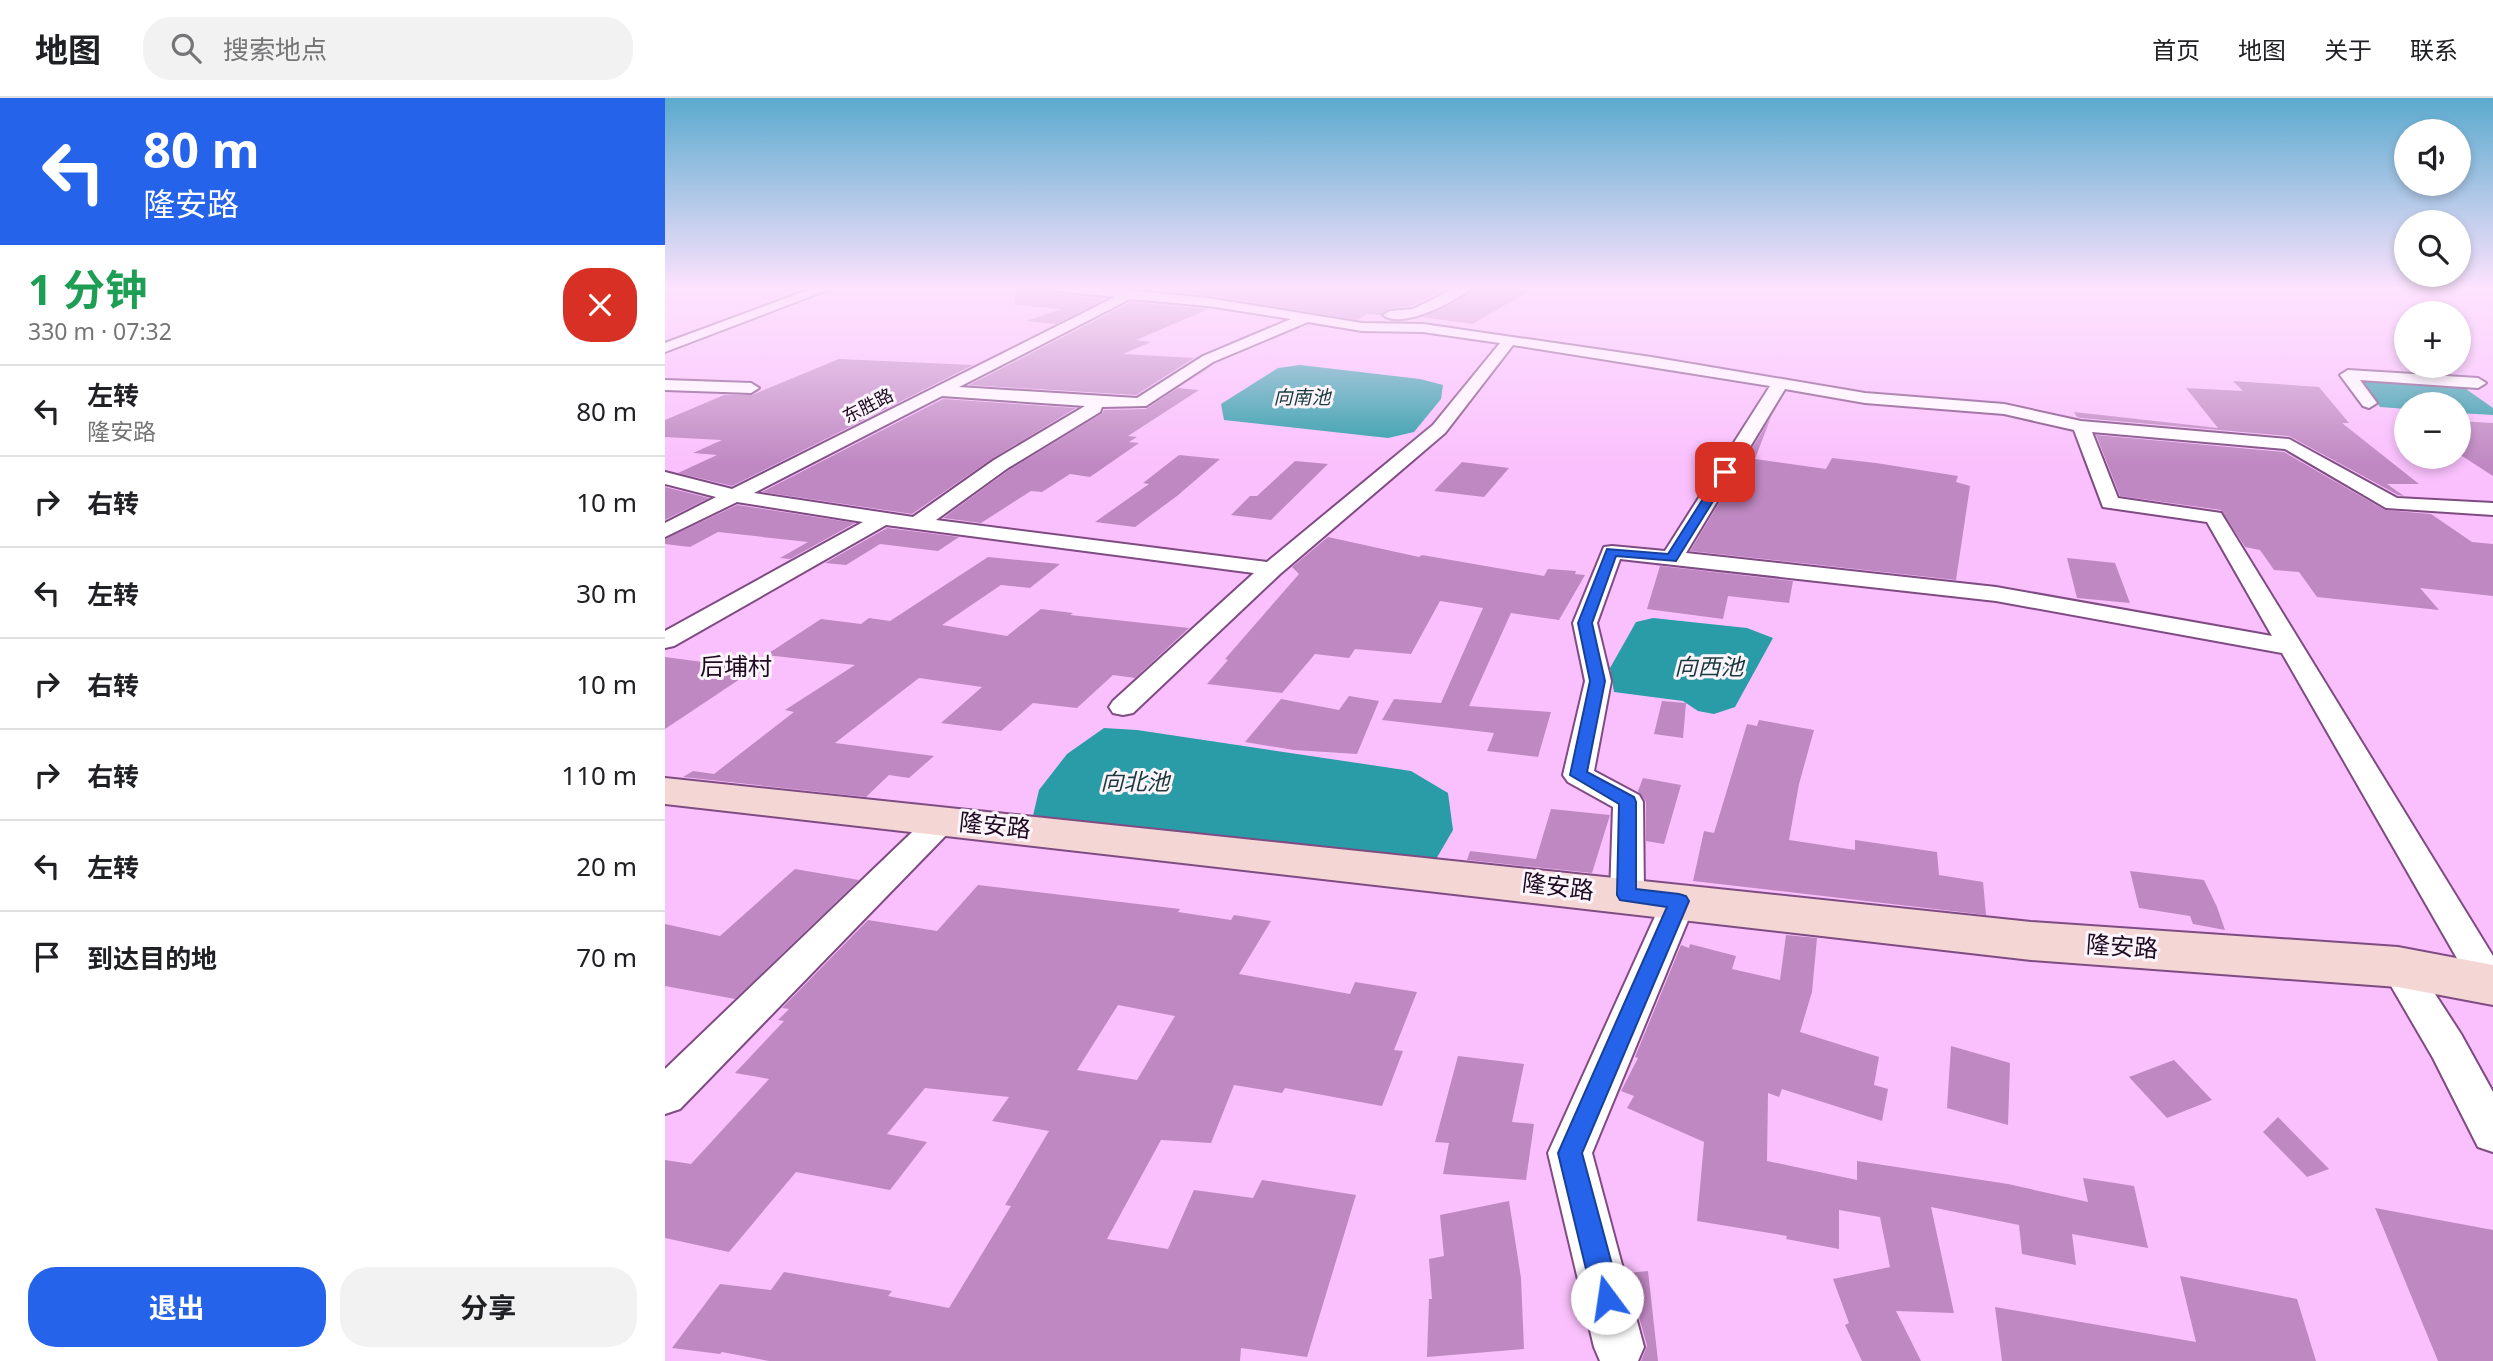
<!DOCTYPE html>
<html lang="zh">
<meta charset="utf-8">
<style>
body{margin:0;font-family:"Noto Sans","Noto Sans SC",sans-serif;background:#f2f2f2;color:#202124;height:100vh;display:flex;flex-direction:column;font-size:26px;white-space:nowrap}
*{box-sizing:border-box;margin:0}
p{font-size:23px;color:#757577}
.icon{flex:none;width:38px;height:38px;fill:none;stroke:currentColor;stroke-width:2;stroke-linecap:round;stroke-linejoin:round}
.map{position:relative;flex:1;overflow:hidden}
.drawer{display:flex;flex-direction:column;background:#fff;width:665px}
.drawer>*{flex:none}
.hud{background:#2563eb;color:#fff;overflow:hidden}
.fabs{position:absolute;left:1729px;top:21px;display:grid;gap:14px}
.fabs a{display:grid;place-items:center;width:77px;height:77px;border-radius:50%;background:#fff;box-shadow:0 4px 10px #0003;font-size:35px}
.pin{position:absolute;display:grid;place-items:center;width:60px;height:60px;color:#fff;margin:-30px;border-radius:14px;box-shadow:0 4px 10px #0006}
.me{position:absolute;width:77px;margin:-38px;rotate:346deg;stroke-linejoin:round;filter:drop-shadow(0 0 5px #0008)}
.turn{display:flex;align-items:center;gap:24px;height:147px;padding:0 28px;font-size:32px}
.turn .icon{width:91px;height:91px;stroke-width:2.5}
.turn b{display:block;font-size:49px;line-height:60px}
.round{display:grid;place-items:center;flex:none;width:74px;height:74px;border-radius:28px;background:#f2f2f2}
.head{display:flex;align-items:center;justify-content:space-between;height:119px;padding:0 28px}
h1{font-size:42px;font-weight:700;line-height:52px;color:#1e9e55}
.primary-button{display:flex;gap:14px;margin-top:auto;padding:14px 28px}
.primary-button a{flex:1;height:80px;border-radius:28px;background:#2563eb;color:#fff;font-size:28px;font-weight:700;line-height:80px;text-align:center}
.primary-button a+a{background:#f2f2f2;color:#202124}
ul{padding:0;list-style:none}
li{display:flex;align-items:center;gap:21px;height:91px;padding:0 28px;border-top:2px solid #e0e0e0}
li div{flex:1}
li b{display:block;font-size:26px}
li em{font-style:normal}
header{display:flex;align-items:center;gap:42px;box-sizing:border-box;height:98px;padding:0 35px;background:#fff;border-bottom:2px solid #e0e0e0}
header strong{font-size:33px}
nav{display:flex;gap:38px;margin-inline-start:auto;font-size:24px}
.search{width:490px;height:63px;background:#f2f2f2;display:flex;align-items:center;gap:18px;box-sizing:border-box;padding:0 24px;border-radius:28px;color:#757577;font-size:26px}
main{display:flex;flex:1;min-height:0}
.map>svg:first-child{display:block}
.water{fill:#299ca7}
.building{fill:#bf88c2;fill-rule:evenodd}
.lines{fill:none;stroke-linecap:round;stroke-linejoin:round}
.street-casing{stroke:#7e4b82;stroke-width:4}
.secondary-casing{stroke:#7e4b82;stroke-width:4}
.street{fill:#fff;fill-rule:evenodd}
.secondary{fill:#f4d6d4;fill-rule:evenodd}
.route{fill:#2563eb;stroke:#184099;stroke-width:2}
.labels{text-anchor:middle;stroke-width:6;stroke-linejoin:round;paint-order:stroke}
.far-street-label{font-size:18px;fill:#1f0b21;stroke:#fbf5fb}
.far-water-label{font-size:19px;font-style:italic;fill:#18393d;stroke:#fbf5fb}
.water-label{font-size:23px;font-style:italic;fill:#18393d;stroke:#fbf5fb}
.quarter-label{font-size:24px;fill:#1f0b21;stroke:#fbf5fb}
.near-street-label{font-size:24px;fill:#1f0b21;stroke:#fbf5fb}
</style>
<header>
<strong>地图</strong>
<div class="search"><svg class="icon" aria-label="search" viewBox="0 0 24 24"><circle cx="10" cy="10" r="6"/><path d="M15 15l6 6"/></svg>搜索地点</div>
<nav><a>首页</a><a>地图</a><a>关于</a><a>联系</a></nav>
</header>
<main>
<section class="drawer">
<div class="hud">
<div class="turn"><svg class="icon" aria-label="left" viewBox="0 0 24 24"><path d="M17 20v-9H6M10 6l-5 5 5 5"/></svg><div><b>80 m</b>隆安路</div></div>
</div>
<div class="head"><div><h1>1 分钟</h1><p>330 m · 07:32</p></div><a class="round" style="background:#d93025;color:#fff"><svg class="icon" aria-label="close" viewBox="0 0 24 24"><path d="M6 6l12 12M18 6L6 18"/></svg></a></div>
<ul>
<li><svg class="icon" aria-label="left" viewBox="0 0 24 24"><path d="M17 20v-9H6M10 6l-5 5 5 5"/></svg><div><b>左转</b><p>隆安路</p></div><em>80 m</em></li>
<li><svg class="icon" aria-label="right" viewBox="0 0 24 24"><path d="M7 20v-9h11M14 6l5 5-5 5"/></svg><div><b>右转</b></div><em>10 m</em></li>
<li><svg class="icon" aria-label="left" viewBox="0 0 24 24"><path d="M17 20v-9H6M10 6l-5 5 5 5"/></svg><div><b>左转</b></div><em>30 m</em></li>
<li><svg class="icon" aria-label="right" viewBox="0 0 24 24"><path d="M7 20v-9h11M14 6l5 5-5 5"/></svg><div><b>右转</b></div><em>10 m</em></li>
<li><svg class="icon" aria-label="right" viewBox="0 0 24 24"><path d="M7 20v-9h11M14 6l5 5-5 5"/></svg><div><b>右转</b></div><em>110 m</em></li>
<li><svg class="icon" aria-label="left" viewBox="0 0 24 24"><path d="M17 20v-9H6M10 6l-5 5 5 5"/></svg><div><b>左转</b></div><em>20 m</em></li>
<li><svg class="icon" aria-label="arrive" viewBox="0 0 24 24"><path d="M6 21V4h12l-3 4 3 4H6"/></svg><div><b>到达目的地</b></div><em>70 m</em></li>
</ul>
<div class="primary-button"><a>退出</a><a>分享</a></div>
</section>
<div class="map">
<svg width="1828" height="1263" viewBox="0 0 1828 1263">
<rect width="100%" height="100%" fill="#fac0fd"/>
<path class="water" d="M635,267L755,281L778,287L776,301L749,334L723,340L559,322L556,306L613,270Z
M1698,283L1789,288L1801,291L1828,310V317L1794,315V306H1741V311L1715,309Z
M988,520L1082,530L1108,540L1070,609L1049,616L1033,613L1018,603L949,594L945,570L971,524Z
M439,630L472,632L746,673L783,695L788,732L767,768L366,726L374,692L402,656Z"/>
<path class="building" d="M351,189H382L391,196L441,201L391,226L361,223L396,211L350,207Z
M464,189H785L747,208L725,210L715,217L702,216L692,222L543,197Z
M810,189H871L808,226L757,219L791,204Z
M466,204L544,211L471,242L486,244L458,256L529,260L471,297L304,287Z
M174,261L308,267L67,388L13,375L52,357L28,355L57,342L0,339V322L59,297H87Z
M1568,283L1654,289L1684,325H1677L1754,386H1722L1739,398L1733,397L1624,338L1416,320L1412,319L1409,314L1553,330L1521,290L1578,293Z
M513,290L534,292L463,338L472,339L464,344L474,345L425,379L405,376L377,394L366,393L316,425L278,420L344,372L436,316L439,312L481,311Z
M278,301L411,310L328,360L247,416L97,394Z
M1106,319L1090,361L1161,371L1167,360L1211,365L1293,378L1291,384L1305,388L1291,482L1025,453Z
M1794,323L1828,325V378L1794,356Z
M1431,337L1619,354L1720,412L1766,416L1807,444L1828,446V498L1755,490L1774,512L1652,499L1634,474L1609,472L1595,452L1580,449L1556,412L1455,398Z
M514,357L555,361L512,398L470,429L430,424L484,386L478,385Z
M630,363L663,366L606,422L566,417L585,398H592Z
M797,364L844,370L819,399L769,393Z
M0,389L44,400L0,422Z
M72,407L190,425L125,461L115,460L143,444L53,434L25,449L0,446V441Z
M222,430L294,439L273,453L215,446L181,467L160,465Z
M663,439L754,459L757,457L879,478L883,471L911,473L910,476L920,477L894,522L846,515L804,608L886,614L873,659L822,653L829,635L717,622L729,601L776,605L818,510L775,503L746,556L690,551L684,560L650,556L617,595L542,586L563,562L560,561L634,476L627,469Z
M323,459L395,466L365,490L336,487L277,527L342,538L376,511L408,515L405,517L524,530L470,580L448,577L412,610L368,605L336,633L276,625L317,589L254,580L170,645L269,658L244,680L224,677L201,699L18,679L28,673L49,676L129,614L120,612L190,567L101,557L156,521L196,526L204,520L225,523Z
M1402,460L1450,465L1465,505L1412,500Z
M995,468L1128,483L1124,505L1063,498L1058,521L982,511Z
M0,559L90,571L0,631Z
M684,598L714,603L692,656L629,652L580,644L616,601L674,612Z
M997,603L1021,605L1018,640L989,636Z
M1094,622L1149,632L1134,686L1124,742L1190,752V742L1272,754L1274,777L1318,784L1321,817L1028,783L1039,733L1049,735L1082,626L1092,628Z
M978,680L1016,687L999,746L981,743V704L973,693Z
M886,711L945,717L927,775L802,762L805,753L871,761Z
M130,771L194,782L70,901L0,888V826L55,838Z
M1465,773L1539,782L1552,809L1560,832L1528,826L1525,818L1474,810Z
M313,787L515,811L513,814L566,822L569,817L606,823L574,876L685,896L690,884L752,894L729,952L738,953L717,1008L620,990L617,995L569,987L546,1045L496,1042L442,1141L503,1151L529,1092L588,1100L597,1082L691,1097L642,1259L576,1250L575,1263H104L57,1254L55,1256L7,1250L55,1186L106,1192L119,1174L227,1193L223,1198L284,1210L346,1108L340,1107L384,1033L327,1023L344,999L260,990L222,1036L262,1044L225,1092L131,1074L64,1154L0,1140V1062L26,1066L104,981L70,975L119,923L113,922L124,911L117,910L203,822L272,833ZM453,907L510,918L472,982L412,972Z
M1121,837L1152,840L1147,894L1135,934L1214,959L1209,987L1223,991L1217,1023L1117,991L1114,999L1103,995L1102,1063L1192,1082V1063L1343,1086L1423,1104L1418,1080L1469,1088L1483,1150L1407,1136L1411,1167L1357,1156L1354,1127L1266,1109L1289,1215L1231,1213L1256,1263H1197L1180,1227L1184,1225L1168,1181L1225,1169L1215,1119L1174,1112V1151L1121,1141L1122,1138L1032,1123L1039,1044L962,1010L969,998L956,993L973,960L970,959L1016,847L1024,850L1025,846L1071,858L1067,871L1115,882Z
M1286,948L1345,965L1343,1027L1282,1010Z
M793,958L859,966L847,1024L869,1026L861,1082L778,1076L784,1045L770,1044Z
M1509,962L1547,1002L1502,1020L1464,979Z
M1613,1019L1664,1071L1642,1079L1598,1034Z
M844,1103L856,1180L859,1251L762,1259L764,1201H767L764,1161L779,1158L775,1117Z
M1710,1110L1828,1132V1263H1773Z
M983,1173L993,1263H976L982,1248L962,1175Z
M1515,1178L1632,1201L1651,1263H1337L1330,1209L1531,1244Z"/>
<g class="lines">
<g class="street-casing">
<path id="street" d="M151,189H170L0,254V245Z
M385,189H433L543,200L697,225L758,226L986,259L1200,295L1339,306L1416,323L1624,341L1732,400L1828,405V417L1721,410L1620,351L1427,334L1453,400L1556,415L1828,858V901L1813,897L1617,555L1331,503L955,461L932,525L946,583L929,673L974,697L978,704L979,797L974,806L962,809L950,806L945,797L948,709L903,684L898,677L920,583L908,525L939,449L947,448L1000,453L1105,288L848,247L780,335L615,476L468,615L458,617L448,615L444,609L448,603L589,475L221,427L9,548L0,550V533L198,424L72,404L0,439V425L51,399L0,386V374L67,391L450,199L391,193ZM465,201L543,208L626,221L538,258L472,300L294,289ZM643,224L697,233L758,234L835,245L768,327L602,464L271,422L343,370L435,314L437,309L481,308L548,264ZM1120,291L1200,305L1339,316L1409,332L1438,409L1542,424L1607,538L1331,489L1021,455ZM277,298L420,308L329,362L248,419L89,395Z
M792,189H808C792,203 737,232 718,217L725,213L748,211Z
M1683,272L1813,280L1821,285L1813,290L1695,282L1712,305L1704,310L1698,308L1675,277Z
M0,282L86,285L94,290L86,295L0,292Z
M277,712L288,716L293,723L288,730L15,1011L0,1016V971L266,716Z
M1014,790L1026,794L1031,803L927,1055L979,1249L973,1263H935L929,1249L883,1055L997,803L1002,794Z
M1733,855L1746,859L1796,936L1828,994V1054L1813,1049L1768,960L1715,869L1720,859Z"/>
</g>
<g class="secondary-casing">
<path id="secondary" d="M0,680L1366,824L1733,849L1828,867V907L1733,889L1366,862L0,706Z"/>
</g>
<use href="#street" class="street"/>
<use href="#secondary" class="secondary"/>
</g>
<linearGradient id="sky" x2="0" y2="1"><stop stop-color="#5baace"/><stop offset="0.52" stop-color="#fde3fe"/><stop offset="1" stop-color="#fde3fe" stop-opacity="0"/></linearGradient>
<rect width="1828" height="366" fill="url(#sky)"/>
<path class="route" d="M1057,371L1066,374L1011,463L951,458L927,525L940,583L922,674L969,699L971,704V791L1014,796L1021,798L1024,803L917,1055L956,1200L952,1210L942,1214L932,1210L928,1200L893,1055L1002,809L955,802L952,797L954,706L905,677L925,583L913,525L942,451L1003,456Z"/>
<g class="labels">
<g class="far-street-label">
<text transform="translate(203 308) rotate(-27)" y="6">东胜路</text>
</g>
<g class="far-water-label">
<text x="637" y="306">向南池</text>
</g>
<g class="water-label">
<text x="1044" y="577">向西池</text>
<text x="470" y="692">向北池</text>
</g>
<g class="quarter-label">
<text x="71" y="577">后埔村</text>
</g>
<g class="near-street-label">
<text transform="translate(330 728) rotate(6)" y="8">隆安路</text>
<text transform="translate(893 789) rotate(7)" y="8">隆安路</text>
<text transform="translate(1457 849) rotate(4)" y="8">隆安路</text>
</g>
</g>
</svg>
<div class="fabs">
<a><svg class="icon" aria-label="sound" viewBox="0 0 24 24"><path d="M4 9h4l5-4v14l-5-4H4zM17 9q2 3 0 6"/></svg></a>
<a><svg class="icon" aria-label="search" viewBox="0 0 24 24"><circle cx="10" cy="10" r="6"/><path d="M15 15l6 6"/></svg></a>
<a>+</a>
<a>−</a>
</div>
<div class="pin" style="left:1060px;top:374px;background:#d93025"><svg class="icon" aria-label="arrive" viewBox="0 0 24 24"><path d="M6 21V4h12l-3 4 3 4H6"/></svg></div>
<svg class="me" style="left:942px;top:1200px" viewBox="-20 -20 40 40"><circle r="19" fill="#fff"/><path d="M0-13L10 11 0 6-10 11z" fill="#2563eb"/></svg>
</div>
</main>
